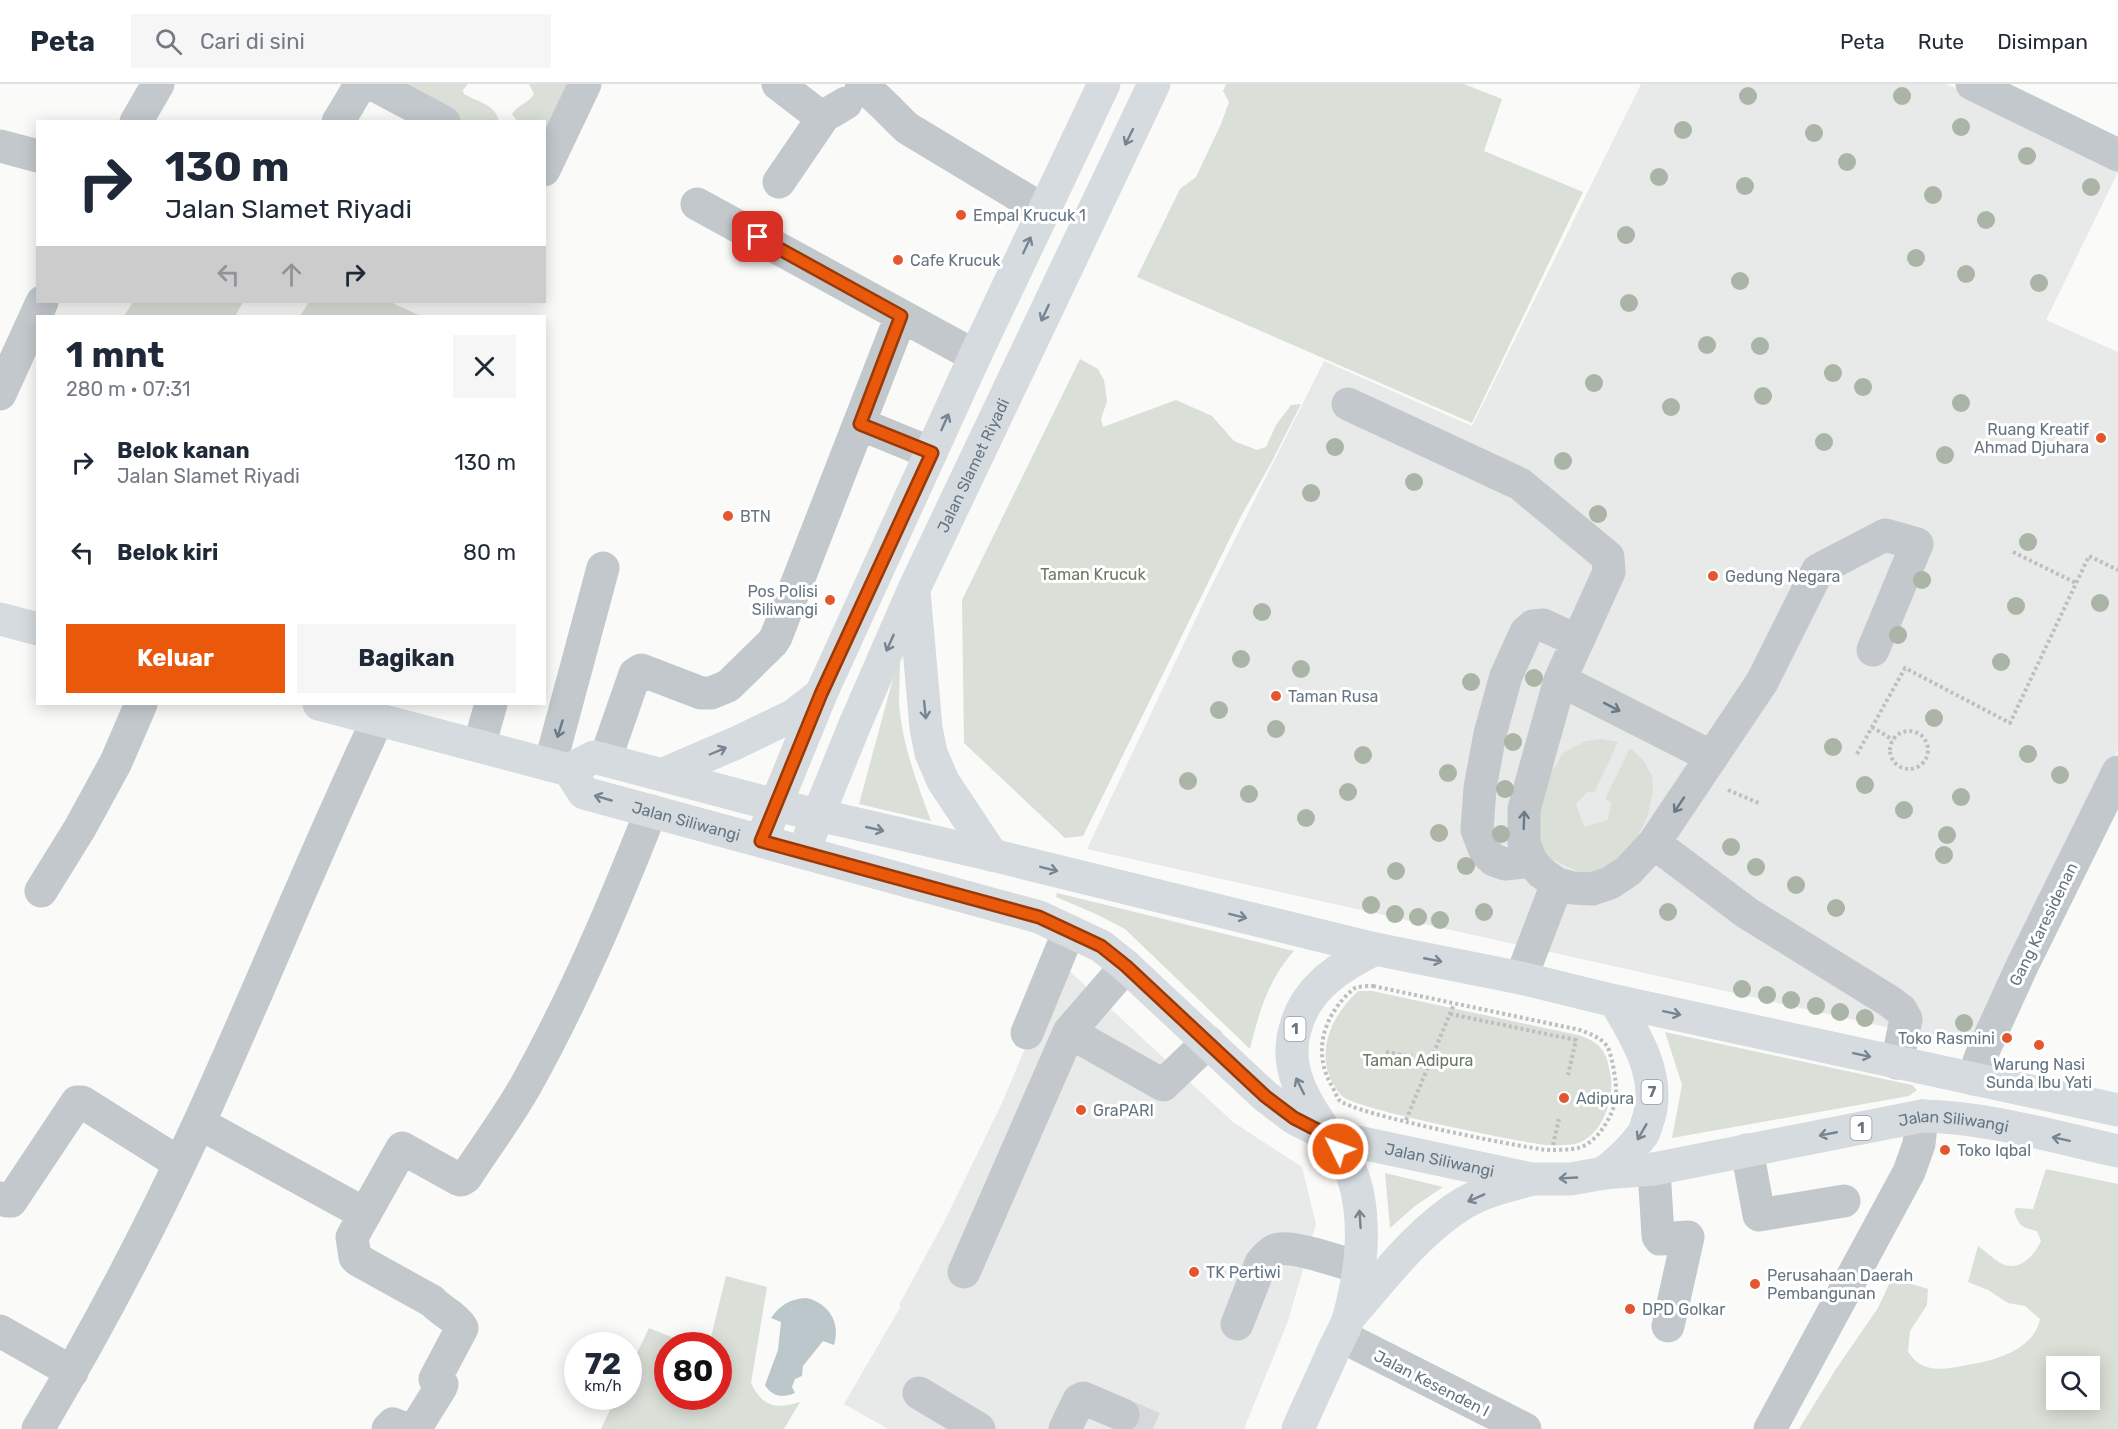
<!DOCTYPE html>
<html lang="id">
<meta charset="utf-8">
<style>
body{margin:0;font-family:Rubik,sans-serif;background:#f6f6f7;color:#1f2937;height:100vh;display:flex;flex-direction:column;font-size:22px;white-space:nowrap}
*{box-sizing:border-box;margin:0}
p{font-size:20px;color:#747a83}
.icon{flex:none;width:33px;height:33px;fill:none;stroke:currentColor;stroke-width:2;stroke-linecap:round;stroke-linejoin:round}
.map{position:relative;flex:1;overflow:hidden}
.side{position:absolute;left:36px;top:231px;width:510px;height:390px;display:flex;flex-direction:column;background:#fff;border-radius:0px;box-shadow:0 3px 15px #0003}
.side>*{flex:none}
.top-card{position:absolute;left:36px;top:36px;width:510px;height:183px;border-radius:0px;box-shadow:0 3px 15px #0003;background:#fff;color:#1f2937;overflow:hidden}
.tools{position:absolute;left:2046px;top:1272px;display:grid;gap:12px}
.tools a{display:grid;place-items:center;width:54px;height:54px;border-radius:0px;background:#fff;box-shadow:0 3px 15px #0003;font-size:30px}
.speed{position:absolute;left:564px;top:1248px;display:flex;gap:12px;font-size:30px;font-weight:700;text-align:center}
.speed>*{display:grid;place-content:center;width:78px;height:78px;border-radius:50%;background:#fff;box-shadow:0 3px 15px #0003;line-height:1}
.speed small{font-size:15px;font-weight:400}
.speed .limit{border:9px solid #d22;background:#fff;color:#111}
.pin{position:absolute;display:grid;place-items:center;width:51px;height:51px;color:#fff;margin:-26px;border-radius:12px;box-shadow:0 3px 9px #0006}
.me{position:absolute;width:66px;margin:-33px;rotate:312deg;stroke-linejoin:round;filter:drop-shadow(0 0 4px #0008)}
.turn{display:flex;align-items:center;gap:21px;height:126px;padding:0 30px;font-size:27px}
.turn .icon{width:78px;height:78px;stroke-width:2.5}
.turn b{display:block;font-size:42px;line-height:51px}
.lanes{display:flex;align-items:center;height:57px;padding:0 30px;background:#0003;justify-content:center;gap:30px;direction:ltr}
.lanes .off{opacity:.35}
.round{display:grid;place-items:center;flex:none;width:63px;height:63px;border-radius:0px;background:#f6f6f7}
.overview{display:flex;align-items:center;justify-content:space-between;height:102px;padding:0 30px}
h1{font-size:36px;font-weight:700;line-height:45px}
.button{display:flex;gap:12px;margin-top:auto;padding:12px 30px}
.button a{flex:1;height:69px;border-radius:0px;background:#ea580c;color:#fff;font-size:24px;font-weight:700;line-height:69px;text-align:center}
.button a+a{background:#f6f6f7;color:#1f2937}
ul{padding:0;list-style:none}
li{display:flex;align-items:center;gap:18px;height:90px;padding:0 30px}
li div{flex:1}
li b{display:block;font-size:22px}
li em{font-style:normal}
header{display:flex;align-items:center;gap:36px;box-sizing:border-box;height:84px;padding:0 30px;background:#fff;border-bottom:2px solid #e0e1e3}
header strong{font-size:28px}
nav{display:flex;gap:33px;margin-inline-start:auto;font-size:21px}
.search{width:420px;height:54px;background:#f6f6f7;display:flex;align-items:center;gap:15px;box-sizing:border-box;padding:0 21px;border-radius:0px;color:#747a83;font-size:22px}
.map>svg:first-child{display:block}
.built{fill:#e8e9e9}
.green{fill:#dadfd7;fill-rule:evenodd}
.water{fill:#bbc7cb}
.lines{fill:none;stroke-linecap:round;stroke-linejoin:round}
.minor-tunnel{stroke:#d5d9db;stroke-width:33;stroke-dasharray:33 16;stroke-linecap:butt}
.path{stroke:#bbbfc2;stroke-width:4;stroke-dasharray:3 3;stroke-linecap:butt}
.minor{stroke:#c3c8cc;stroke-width:33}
.major{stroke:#d6dbdf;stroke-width:33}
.highway{stroke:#d6dbdf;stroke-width:33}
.tree{fill:#aab4a7}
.oneway{stroke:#768591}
.oneway2{stroke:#6a7a87}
.route-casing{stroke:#983908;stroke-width:15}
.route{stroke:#ea580c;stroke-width:10}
.poi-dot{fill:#e4572e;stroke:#fff;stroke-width:2}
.labels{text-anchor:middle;stroke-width:6;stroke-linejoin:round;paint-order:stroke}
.shield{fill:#fff;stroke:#939fa8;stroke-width:1.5}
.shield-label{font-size:15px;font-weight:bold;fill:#657683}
.poi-label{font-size:16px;fill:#657683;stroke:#fff;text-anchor:start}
.street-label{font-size:16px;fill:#657683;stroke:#fff}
.park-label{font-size:16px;fill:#687a64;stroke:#fff}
</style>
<header>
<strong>Peta</strong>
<div class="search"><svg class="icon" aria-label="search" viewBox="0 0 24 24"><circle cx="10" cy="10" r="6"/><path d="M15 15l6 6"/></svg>Cari di sini</div>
<nav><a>Peta</a><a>Rute</a><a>Disimpan</a></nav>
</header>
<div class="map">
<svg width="2118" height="1345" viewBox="0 0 2118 1345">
<rect width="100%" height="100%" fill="#fafaf8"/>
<path class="built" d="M1641,0H1946L2118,79V88L2046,236L2118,268V666L1976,963L1087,765L1206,513L1324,277L1472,342Z
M1061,879L1233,1038L1302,1083L1316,1140L1288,1237L1244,1345H888L844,1320L901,1222L899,1221L945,1136L1002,1019Z"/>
<path class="green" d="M396,0H468L463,6L464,10C479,19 494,19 499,37H453Z
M529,0H573L552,43L545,45L544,38L517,37L512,30C517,21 529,19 534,10Z
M1226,0H1464L1502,15L1484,67L1583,108L1472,339L1137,193L1180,105L1196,93L1221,40L1229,18L1223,7Z
M133,218H243L235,232H124Z
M309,218H390L421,232H300Z
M1080,275L1098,285L1104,296L1107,317L1101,335L1103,343L1176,316L1212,332L1234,357L1257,366L1266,363L1276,341L1291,321L1301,320L1271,379L1240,434L1083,752L1065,754L964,659L962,516Z
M898,576H900C900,590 899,605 899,619C902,660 917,699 931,737L859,720Z
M1601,655L1618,658L1594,709L1588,707L1576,720L1584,743L1608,736L1611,718L1605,715L1630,664L1644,677L1652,692L1653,707L1648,731L1637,754L1608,785L1591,790L1579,788L1552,775L1545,766L1536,743L1547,696L1563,669L1586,657Z
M1057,809L1294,867C1268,896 1259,928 1250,965L1125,845L1096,830L1056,813Z
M1358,907H1372L1578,951C1603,959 1607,969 1611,994C1614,1016 1602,1051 1578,1059C1569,1062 1556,1061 1546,1061C1520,1058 1354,1025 1342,1012C1311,977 1328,935 1358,907Z
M1665,948L1912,1001L1917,1006L1909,1012L1672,1054L1682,1001Z
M2046,1085L2118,1100V1345H1799L1836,1285L1878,1224L1892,1194L1928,1205L1927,1221L1910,1247L1908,1268C1911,1271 1914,1276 1917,1278C1932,1289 1950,1284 1967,1281C1994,1277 2034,1266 2040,1235L2025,1222L2008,1219L1988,1206L1968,1198L1978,1162C1984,1166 1995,1176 2000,1179C2019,1189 2034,1172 2041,1157L2037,1147C2022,1143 2019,1143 2014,1127L2016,1124L2033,1125ZM2056,1282H2090V1316H2056Z
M1385,1089L1443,1103L1415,1122L1390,1144Z
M726,1192L767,1203L751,1299C763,1324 777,1325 800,1318L784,1345H601L616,1313L628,1312L629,1286L649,1244L691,1261L668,1262V1312H718V1262L709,1261Z"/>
<path class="water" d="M806,1214C829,1219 841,1239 834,1261L823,1257L803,1282L802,1292L795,1295L792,1303L795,1309C783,1314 772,1313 765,1301L778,1266L781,1238L771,1234C780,1221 790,1215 806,1214Z"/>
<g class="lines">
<path class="minor-tunnel" d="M1123,1331L1155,1345"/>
<path class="path" d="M2013,468L2076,499
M1872,643L1893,656
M1890 666a19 19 0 1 1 38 0a19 19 0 1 1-38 0Z
M1857,670L1905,584L2010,639L2089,472L2118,486
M1728,706L1761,720
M1373,902L1580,946C1590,950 1600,953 1607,962C1612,970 1617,1000 1616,1011C1615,1029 1598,1059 1578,1064C1569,1066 1557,1066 1547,1066C1519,1063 1353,1030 1339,1016C1337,1013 1335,1008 1333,1004C1316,976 1319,946 1339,920C1343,915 1349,908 1355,904C1360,902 1368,902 1373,902Z
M1450,930L1576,956L1568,991
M1386,968L1431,976
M1406,1036L1454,920
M1553,1061L1559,1035"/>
<path class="minor" d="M372,0L444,38
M778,0L817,30L824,32L846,19
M1972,0L2118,71
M861,5L863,3C880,15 892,30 907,44L1043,126
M136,38L158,0
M338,38L359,3L363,0
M0,62L38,72
M544,86L585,0
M779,98L824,32
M697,120L975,272
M0,310L42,218
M1348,320L1520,400L1608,473L1609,488L1560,596L1524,725V758L1531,777L1542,789L1557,800L1573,804L1592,805L1610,799L1628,787L1654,759L1762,598L1818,486L1885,451L1917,460L1873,566
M860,340L931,369
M1560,596L1712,673
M479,662L491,620
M605,676L635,590L641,586L701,609H711L728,602L772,559L776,553L901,232
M550,681L603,484
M1654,759L1747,829L1889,917L1901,926L1906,935L1897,979
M1531,777L1505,780L1494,776L1486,769L1477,746L1480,704L1490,650L1506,592L1526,548L1533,542L1543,541L1578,557
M41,807L80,744L116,678L141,620
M1521,894L1557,800
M1069,948L1163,1001L1208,958
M1027,949L1069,847
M1973,995L1981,972L2022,882L2118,688
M199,1039L365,1130
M1747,1066L1759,1131L1844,1117
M1654,1085L1658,1152L1660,1155L1688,1153L1668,1242
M0,1114L6,1117H11L77,1018H82L179,1079
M964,1188L1069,948L1126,882
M1237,1240L1261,1179C1266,1173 1272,1166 1279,1165C1296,1162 1340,1178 1358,1183
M0,1247L72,1288
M1341,1252L1525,1345
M919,1309L979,1345
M38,1345C97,1246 151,1143 199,1039C260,905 315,768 378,635
M388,1345L393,1340L407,1345
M415,1345L441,1303L442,1300L435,1295L462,1244C456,1233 441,1227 432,1217L358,1176L355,1173L352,1153L402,1064L458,1095L461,1096L466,1093C486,1062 508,1033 526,1001C575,913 614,821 651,727
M1065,1345L1079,1316L1083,1314L1123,1331
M1770,1345L1909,1088L1919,1060L1922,1032"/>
<g class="major">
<path d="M0,535L38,545"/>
<path id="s1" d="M319,620L569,686L584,709L761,757"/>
<path d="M569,686L594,673L775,721"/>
<path d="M664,690L736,659L794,631L821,610"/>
</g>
<g class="highway">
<path id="s2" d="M1104,0L975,272L821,610L761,757L1039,833L1101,862L1126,882L1265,1012L1294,1034L1329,1052L1531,1095H1571L1604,1089L1654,1085L1922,1032C1986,1033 2055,1053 2118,1067"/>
<path d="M914,507L926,644L931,669L943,697L992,771"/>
<path d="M775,721L992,771L1375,865L1521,894L1615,917L2118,1026"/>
<path id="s3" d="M810,751L856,638L914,505L1154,0"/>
<path d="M1604,1089C1618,1078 1632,1065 1643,1050C1646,1045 1647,1038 1649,1033C1661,991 1635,951 1615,917"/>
<path d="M1350,1232C1385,1192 1419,1146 1464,1119C1484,1107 1507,1102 1529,1096"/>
<path d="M1298,1345C1309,1320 1321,1295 1332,1270C1337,1258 1345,1246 1349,1233C1357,1203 1363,1169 1361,1138C1360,1118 1357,1099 1348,1081C1344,1071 1336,1063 1330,1054C1306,1019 1282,985 1296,942C1307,903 1341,882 1375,865"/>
</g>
</g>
<g class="tree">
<circle cx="1748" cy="12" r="9"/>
<circle cx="1902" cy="12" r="9"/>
<circle cx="1961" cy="43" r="9"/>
<circle cx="1683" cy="46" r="9"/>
<circle cx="1814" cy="49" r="9"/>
<circle cx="2027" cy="72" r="9"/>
<circle cx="1847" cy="78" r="9"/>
<circle cx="1659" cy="93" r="9"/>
<circle cx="1745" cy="102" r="9"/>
<circle cx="2091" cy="103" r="9"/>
<circle cx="1933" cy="111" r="9"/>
<circle cx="1986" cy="136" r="9"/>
<circle cx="1626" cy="151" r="9"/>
<circle cx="1916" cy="174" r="9"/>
<circle cx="1966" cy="190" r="9"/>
<circle cx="1740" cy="197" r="9"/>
<circle cx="2039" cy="199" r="9"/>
<circle cx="1629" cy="219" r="9"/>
<circle cx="1707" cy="261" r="9"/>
<circle cx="1760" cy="262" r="9"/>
<circle cx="1833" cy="289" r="9"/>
<circle cx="1594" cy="299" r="9"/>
<circle cx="1863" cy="303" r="9"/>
<circle cx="1763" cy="312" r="9"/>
<circle cx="1961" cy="319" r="9"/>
<circle cx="1671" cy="323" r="9"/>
<circle cx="1824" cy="358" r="9"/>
<circle cx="1335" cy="363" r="9"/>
<circle cx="1945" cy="371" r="9"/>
<circle cx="1563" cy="377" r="9"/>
<circle cx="1414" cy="398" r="9"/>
<circle cx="1311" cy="409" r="9"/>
<circle cx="1598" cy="430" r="9"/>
<circle cx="2028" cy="458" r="9"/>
<circle cx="1922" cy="496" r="9"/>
<circle cx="2100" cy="519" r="9"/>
<circle cx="2016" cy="522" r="9"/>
<circle cx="1262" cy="528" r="9"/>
<circle cx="1898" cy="551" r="9"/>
<circle cx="1241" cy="575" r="9"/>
<circle cx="2001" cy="578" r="9"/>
<circle cx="1301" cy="585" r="9"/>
<circle cx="1534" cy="594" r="9"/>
<circle cx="1471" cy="598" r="9"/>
<circle cx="1219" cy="626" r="9"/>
<circle cx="1934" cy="634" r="9"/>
<circle cx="1276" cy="645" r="9"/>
<circle cx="1513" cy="658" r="9"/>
<circle cx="1833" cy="663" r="9"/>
<circle cx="2028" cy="670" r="9"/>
<circle cx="1363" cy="671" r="9"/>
<circle cx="1448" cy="689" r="9"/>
<circle cx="2060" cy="691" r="9"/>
<circle cx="1188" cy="697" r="9"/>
<circle cx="1865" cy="701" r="9"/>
<circle cx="1505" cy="705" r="9"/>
<circle cx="1348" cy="708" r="9"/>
<circle cx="1249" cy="710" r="9"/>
<circle cx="1961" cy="713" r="9"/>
<circle cx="1904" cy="726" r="9"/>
<circle cx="1306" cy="734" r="9"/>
<circle cx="1439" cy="749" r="9"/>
<circle cx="1501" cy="750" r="9"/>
<circle cx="1947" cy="751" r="9"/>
<circle cx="1731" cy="763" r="9"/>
<circle cx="1944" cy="771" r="9"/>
<circle cx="1466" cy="782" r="9"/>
<circle cx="1756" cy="783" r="9"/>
<circle cx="1396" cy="787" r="9"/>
<circle cx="1796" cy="801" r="9"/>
<circle cx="1371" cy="821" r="9"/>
<circle cx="1836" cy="824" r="9"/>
<circle cx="1484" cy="828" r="9"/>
<circle cx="1668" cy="828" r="9"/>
<circle cx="1395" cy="830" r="9"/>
<circle cx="1418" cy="833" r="9"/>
<circle cx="1440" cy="836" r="9"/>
<circle cx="1742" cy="905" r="9"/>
<circle cx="1767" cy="911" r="9"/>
<circle cx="1791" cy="916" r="9"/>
<circle cx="1816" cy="922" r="9"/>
<circle cx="1840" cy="928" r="9"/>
<circle cx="1865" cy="934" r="9"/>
<circle cx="1964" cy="939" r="9"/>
</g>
<defs><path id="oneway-shaft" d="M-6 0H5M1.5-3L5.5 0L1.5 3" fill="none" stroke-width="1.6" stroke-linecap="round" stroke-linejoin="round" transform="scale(1.5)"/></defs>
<g class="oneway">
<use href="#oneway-shaft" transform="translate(1129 53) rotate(116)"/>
<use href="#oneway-shaft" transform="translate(1027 161) rotate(-65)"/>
<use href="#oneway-shaft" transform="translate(1045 229) rotate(115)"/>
<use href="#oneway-shaft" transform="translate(945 338) rotate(-66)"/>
<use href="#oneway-shaft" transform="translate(890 559) rotate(114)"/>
<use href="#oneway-shaft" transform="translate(925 626) rotate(84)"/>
<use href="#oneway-shaft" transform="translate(718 667) rotate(-23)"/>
<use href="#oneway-shaft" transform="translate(603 714) rotate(-164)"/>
<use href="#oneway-shaft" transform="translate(875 745) rotate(13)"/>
<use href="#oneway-shaft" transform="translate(1049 785) rotate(14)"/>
<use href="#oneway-shaft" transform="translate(1238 832) rotate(14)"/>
<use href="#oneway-shaft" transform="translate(1433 876) rotate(11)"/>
<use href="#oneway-shaft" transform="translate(1672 929) rotate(12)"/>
<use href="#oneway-shaft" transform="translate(1862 971) rotate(12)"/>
<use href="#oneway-shaft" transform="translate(1300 1002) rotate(-116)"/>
<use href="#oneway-shaft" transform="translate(1642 1048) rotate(120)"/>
<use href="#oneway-shaft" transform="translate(1828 1050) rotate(169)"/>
<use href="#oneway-shaft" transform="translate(2061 1055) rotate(-168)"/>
<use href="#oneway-shaft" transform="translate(1568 1094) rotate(177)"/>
<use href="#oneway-shaft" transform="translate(1476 1114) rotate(156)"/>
<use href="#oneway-shaft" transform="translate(1360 1135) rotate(-94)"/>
</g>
<g class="oneway2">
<use href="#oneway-shaft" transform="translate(1612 623) rotate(27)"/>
<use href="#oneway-shaft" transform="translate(560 645) rotate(107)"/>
<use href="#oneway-shaft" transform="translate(1679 721) rotate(124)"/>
<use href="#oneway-shaft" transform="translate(1524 736) rotate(-88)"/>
</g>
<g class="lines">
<g class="route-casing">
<path id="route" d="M758,153L901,232L860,340L932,369L821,610L761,757L1039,833L1101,862L1126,882L1265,1012L1294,1034L1329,1052L1338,1065"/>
</g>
<use href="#route" class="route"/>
</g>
<g class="poi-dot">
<circle cx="961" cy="131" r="6"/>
<circle cx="898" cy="176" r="6"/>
<circle cx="2101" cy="354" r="6"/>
<circle cx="728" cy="432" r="6"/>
<circle cx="1713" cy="492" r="6"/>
<circle cx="830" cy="516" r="6"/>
<circle cx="1276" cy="612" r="6"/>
<circle cx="2007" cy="954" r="6"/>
<circle cx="2039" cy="961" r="6"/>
<circle cx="1564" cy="1014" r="6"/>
<circle cx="1081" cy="1026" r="6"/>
<circle cx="1945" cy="1066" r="6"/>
<circle cx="1194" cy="1188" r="6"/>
<circle cx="1755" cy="1200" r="6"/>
<circle cx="1630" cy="1225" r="6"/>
</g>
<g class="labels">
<g class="shield">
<rect x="1284.5" y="933" width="21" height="24" rx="4.5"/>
<rect x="1641.5" y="996" width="21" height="24" rx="4.5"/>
<rect x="1850.5" y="1032" width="21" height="24" rx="4.5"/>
</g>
<g class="shield-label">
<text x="1295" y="950">1</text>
<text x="1652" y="1013">7</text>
<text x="1861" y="1049">1</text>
</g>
<g class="poi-label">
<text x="973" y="137">Empal Krucuk 1</text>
<text x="910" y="182">Cafe Krucuk</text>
<text x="2089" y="351" text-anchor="end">Ruang Kreatif<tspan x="2089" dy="18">Ahmad Djuhara</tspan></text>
<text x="740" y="438">BTN</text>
<text x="1725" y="498">Gedung Negara</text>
<text x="818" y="513" text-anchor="end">Pos Polisi<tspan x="818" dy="18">Siliwangi</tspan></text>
<text x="1288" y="618">Taman Rusa</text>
<text x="1995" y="960" text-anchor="end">Toko Rasmini</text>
<text x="2039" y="986" text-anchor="middle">Warung Nasi<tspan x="2039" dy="18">Sunda Ibu Yati</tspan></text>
<text x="1576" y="1020">Adipura</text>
<text x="1093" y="1032">GraPARI</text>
<text x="1957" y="1072">Toko Iqbal</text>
<text x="1206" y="1194">TK Pertiwi</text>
<text x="1767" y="1197">Perusahaan Daerah<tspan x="1767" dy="18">Pembangunan</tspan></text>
<text x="1642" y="1231">DPD Golkar</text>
</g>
<g class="street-label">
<text dy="6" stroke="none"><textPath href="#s3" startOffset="404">Jalan Slamet Riyadi</textPath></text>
<text dy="6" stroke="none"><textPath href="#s1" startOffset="392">Jalan Siliwangi</textPath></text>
<text transform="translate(2043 840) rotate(-64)" y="6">Gang Karesidenan</text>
<text dy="6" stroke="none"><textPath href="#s2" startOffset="2121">Jalan Siliwangi</textPath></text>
<text dy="6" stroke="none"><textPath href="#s2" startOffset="1599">Jalan Siliwangi</textPath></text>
<text transform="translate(1432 1299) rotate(27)" y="6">Jalan Kesenden I</text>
</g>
<g class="park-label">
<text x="1093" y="496">Taman Krucuk</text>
<text x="1418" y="982">Taman Adipura</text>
</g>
</g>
</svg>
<div class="tools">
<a><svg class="icon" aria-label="search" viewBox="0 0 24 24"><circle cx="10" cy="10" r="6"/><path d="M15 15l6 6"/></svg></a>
</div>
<div class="speed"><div>72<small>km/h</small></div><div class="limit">80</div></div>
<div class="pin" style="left:758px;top:153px;background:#d93025"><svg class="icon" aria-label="arrive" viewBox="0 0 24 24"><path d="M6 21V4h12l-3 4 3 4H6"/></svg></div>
<svg class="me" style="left:1338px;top:1065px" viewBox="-20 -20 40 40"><circle r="17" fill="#ea580c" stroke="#fff" stroke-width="3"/><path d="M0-11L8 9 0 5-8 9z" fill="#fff"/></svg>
<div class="top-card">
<div class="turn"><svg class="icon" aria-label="right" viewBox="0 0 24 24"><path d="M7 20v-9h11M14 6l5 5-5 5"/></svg><div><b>130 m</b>Jalan Slamet Riyadi</div></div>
<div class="lanes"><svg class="icon off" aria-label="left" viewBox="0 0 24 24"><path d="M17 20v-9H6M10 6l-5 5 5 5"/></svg><svg class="icon off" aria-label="ahead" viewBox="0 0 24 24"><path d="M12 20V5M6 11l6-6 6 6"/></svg><svg class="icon" aria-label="right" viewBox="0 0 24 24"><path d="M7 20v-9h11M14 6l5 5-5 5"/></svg></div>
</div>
<section class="side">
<div class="overview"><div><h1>1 mnt</h1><p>280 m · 07:31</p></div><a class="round"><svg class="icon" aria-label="close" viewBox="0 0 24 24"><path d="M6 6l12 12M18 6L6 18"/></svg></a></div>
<ul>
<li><svg class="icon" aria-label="right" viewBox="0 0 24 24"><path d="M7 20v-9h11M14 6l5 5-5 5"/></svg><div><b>Belok kanan</b><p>Jalan Slamet Riyadi</p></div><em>130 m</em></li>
<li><svg class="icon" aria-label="left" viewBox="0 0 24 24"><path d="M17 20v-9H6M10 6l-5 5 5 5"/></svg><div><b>Belok kiri</b></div><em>80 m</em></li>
</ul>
<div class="button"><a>Keluar</a><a>Bagikan</a></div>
</section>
</div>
